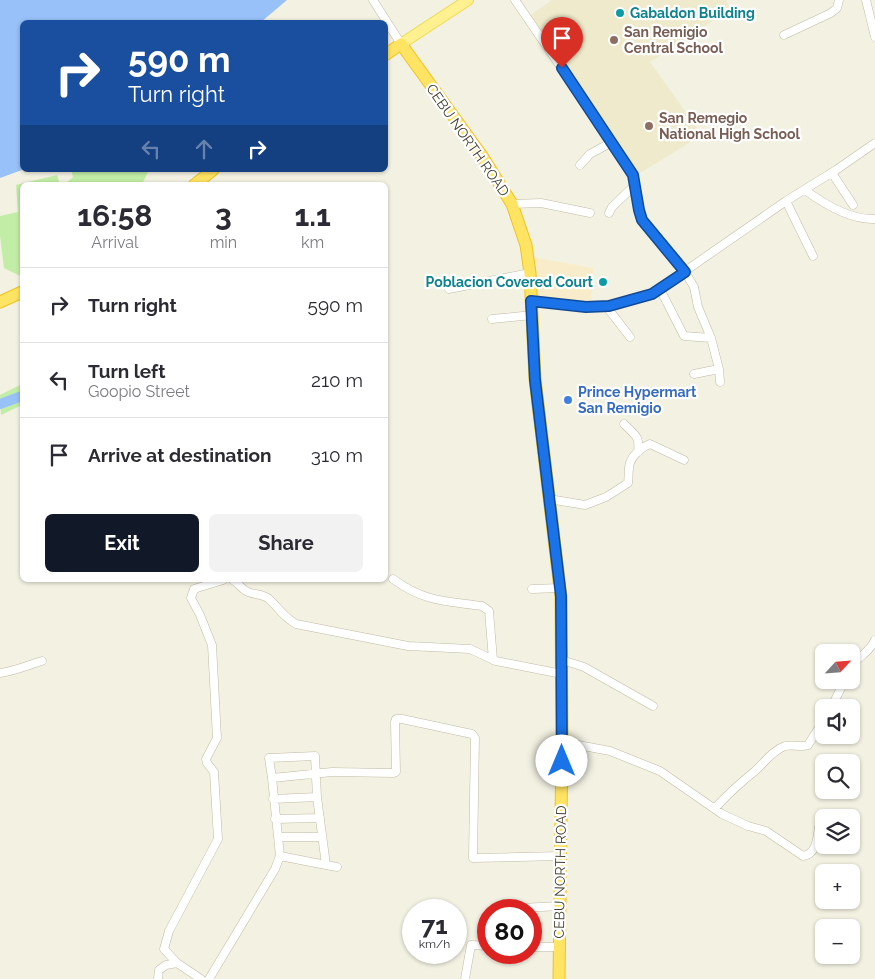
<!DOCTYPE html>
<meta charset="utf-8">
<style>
body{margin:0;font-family:Raleway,sans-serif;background:#f2f2f3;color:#2b2b33;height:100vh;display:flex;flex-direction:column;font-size:19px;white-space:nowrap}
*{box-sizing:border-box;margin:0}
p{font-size:16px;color:#7c7c81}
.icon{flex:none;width:28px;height:28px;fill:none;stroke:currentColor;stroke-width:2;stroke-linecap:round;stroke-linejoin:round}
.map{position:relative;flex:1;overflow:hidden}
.details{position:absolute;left:20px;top:182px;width:368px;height:400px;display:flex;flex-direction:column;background:#fff;border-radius:8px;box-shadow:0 1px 4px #0004}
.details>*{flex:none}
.banner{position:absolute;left:20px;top:20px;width:368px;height:152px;border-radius:8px;box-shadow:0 1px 4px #0004;background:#1a4fa0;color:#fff;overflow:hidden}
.needle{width:32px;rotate:64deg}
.tools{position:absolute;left:815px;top:644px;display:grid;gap:10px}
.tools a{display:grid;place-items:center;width:45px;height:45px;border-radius:8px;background:#fff;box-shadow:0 1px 4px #0004;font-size:25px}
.speed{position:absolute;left:402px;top:899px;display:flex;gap:10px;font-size:25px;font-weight:700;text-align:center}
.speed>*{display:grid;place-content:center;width:65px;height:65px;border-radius:50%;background:#fff;box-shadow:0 1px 4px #0004;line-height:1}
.speed small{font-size:12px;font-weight:400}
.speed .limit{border:8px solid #d22;background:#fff;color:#111}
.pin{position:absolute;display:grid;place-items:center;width:42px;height:42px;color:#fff;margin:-51px -21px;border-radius:50% 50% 50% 0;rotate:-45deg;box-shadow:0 0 5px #0007}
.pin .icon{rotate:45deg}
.me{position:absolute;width:55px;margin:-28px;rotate:0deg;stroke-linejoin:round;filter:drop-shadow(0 0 4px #0008)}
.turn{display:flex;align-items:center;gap:18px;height:105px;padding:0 25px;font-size:22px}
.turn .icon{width:65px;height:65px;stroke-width:2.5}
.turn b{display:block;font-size:35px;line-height:42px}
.lanes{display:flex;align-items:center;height:48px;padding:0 25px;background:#0003;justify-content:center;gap:25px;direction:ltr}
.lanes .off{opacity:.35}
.eta{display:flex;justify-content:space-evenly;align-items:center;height:85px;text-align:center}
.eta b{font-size:30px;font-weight:700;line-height:35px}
.cta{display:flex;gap:10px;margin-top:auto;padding:10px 25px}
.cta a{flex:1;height:58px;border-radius:8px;background:#111827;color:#fff;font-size:20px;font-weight:700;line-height:58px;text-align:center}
.cta a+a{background:#f2f2f3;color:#2b2b33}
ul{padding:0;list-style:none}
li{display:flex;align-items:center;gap:15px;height:75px;padding:0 25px;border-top:1px solid #e1e1e2}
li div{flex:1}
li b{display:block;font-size:19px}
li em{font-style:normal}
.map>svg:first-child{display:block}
.commercial{fill:#f9ecca}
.education{fill:#eeeacb}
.green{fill:#c2eda6}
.water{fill:#97c1f8}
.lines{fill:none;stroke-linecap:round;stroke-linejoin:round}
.river{stroke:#97c1f8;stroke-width:10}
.minor-casing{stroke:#c0bba4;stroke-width:9}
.major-casing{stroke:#f0da53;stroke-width:12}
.highway-casing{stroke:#eec322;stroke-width:13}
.minor{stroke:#fff;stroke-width:8}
.major{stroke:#fff190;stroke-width:10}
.highway{stroke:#ffe362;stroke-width:11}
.route-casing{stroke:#114b97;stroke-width:12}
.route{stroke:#1a73e8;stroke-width:9}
.culture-dot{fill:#0f9aa8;stroke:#fff;stroke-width:2}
.education-dot{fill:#8d6e63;stroke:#fff;stroke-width:2}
.shop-dot{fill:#3f7fe0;stroke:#fff;stroke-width:2}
.labels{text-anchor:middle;stroke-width:4.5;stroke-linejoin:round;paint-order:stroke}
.culture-label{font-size:14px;font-weight:bold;fill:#0d838f;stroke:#fff;text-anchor:start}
.education-label{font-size:14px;font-weight:bold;fill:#785e54;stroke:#fff;text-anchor:start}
.street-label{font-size:14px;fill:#464132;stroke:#fff}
.shop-label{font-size:14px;font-weight:bold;fill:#366cbe;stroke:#fff;text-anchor:start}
</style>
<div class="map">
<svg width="875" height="979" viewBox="0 0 875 979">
<rect width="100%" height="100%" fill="#f3f1e2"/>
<path class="commercial" d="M532,257L593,268L591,303L535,299Z"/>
<path class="education" d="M552,0H726L730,9L650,62L702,135L635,176L528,17Z"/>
<path class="green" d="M71,170H149L142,184L66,185V183L73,177Z
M57,175L60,185H22V276H20L4,268L0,236V216L18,212L16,185Z
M22,384V405L1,415L0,395Z"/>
<path class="water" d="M0,0H287L261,22H22V170L0,178Z"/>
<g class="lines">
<path class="river" d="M0,404L22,396"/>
<g class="minor-casing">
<path id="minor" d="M373,0L401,44
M515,0L595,117L633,175L639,210L642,219L685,272L694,287L698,307L711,338L719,369L720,382
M866,0L875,37
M784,35L831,13L837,8L839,0
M580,165L590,154L612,142
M832,173L853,205
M805,190C824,204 850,220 875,219
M786,201L813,256
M512,204L541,203L590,213
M609,213L612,207L635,185
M449,289L530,273
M660,289L684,336L711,338
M531,301L587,307L609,306L652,294L786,201L836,170L875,143
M606,306L630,337
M492,319L532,315
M694,374L719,369
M624,424C635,435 640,436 638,452
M549,499L585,505L606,497L628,483C629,477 628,469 630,463C633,454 642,447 650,444L684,460
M393,579C424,602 446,601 482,606L489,611L493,660
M233,580C238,583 241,588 246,591C252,595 262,593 269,599C280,609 281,615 296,624L408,646L470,649L496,661L562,674
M532,589L560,588
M562,660L584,667L653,706
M851,668C857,656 868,655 875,640
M0,673C15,671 28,665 42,661
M831,708L845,680
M562,742L610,751L660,771L722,814L748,826L766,831L803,856C817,854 817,838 819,827
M272,778L269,758L315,756L317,797L326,865L337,867
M273,799L317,797
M715,808C728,794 740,783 755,771C764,763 773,750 785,746C793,744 801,748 808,745L824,720
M275,819L320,818
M278,837H321
M280,856L326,865
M520,908L561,906
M531,947H559
M177,963L164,949L169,931L218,839L214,772L207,763L206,759L217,738L212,645L200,615L191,598L194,589L223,580
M158,979L159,970L166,965L177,963L201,979
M209,979L275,869L280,856L272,778L332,772L394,773L396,772L395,722L396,719H402L472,734L475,738L473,858L561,856
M465,979L471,945L489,946"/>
</g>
<g class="major-casing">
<path id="major" d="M401,44L468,0"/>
</g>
<g class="highway-casing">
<path id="highway" d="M385,55L401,44L482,156L512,204L526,245L530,273L535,379L561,597L562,742L559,979
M194,185L213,170
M0,302L22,292"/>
</g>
<use href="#minor" class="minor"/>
<use href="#major" class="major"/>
<use href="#highway" class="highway"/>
</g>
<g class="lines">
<g class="route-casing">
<path id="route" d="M562,68L633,175L639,210L642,220L685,272L652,294L609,306L586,307L531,301L535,380L561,596L562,761"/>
</g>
<use href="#route" class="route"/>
</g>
<g class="culture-dot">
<circle cx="620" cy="13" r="5"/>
<circle cx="603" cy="282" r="5"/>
</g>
<g class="education-dot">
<circle cx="614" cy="40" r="5"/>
<circle cx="649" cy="126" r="5"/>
</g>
<circle class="shop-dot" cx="568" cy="400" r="5"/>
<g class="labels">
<g class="culture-label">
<text x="630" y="18">Gabaldon Building</text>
<text x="593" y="287" text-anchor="end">Poblacion Covered Court</text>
</g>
<g class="education-label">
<text x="624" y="37">San Remigio<tspan x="624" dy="16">Central School</tspan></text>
<text x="659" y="123">San Remegio<tspan x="659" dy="16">National High School</tspan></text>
</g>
<g class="street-label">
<text transform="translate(468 140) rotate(55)" y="5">CEBU NORTH ROAD</text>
<text transform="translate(560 872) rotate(-89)" y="5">CEBU NORTH ROAD</text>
</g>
<g class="shop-label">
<text x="578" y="397">Prince Hypermart<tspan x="578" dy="16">San Remigio</tspan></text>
</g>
</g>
</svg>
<div class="tools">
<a><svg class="needle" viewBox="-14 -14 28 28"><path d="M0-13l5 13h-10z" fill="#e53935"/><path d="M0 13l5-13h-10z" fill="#7c7c81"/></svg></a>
<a><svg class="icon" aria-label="sound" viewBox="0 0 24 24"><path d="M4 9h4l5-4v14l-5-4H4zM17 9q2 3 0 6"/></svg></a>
<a><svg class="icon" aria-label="search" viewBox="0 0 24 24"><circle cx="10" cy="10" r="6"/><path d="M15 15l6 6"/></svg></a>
<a><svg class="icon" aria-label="layers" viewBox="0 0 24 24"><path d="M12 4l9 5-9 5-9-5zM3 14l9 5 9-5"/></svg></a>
<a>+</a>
<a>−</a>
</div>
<div class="speed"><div>71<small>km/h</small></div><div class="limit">80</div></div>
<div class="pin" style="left:562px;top:68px;background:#d93025"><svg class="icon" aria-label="arrive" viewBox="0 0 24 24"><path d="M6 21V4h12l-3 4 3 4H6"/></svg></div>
<svg class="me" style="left:562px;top:761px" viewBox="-20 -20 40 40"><circle r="19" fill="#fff"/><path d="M0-13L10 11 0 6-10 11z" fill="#1a73e8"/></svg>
<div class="banner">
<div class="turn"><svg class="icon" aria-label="right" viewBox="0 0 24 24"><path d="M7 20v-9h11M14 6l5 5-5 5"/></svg><div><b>590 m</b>Turn right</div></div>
<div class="lanes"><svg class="icon off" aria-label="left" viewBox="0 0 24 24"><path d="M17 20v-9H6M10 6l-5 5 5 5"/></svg><svg class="icon off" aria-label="ahead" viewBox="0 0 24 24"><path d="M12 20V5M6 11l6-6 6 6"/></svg><svg class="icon" aria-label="right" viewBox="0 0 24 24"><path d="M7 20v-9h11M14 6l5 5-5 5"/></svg></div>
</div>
<section class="details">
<div class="eta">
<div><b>16:58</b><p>Arrival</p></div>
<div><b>3</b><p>min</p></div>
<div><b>1.1</b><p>km</p></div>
</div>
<ul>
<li><svg class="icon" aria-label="right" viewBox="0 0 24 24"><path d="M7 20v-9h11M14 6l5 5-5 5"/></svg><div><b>Turn right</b></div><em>590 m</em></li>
<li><svg class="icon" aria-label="left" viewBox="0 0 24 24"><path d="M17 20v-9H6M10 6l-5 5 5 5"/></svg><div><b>Turn left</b><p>Goopio Street</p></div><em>210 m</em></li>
<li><svg class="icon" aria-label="arrive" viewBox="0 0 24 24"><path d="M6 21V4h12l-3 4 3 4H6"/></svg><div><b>Arrive at destination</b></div><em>310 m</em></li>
</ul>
<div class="cta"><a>Exit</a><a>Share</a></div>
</section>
</div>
